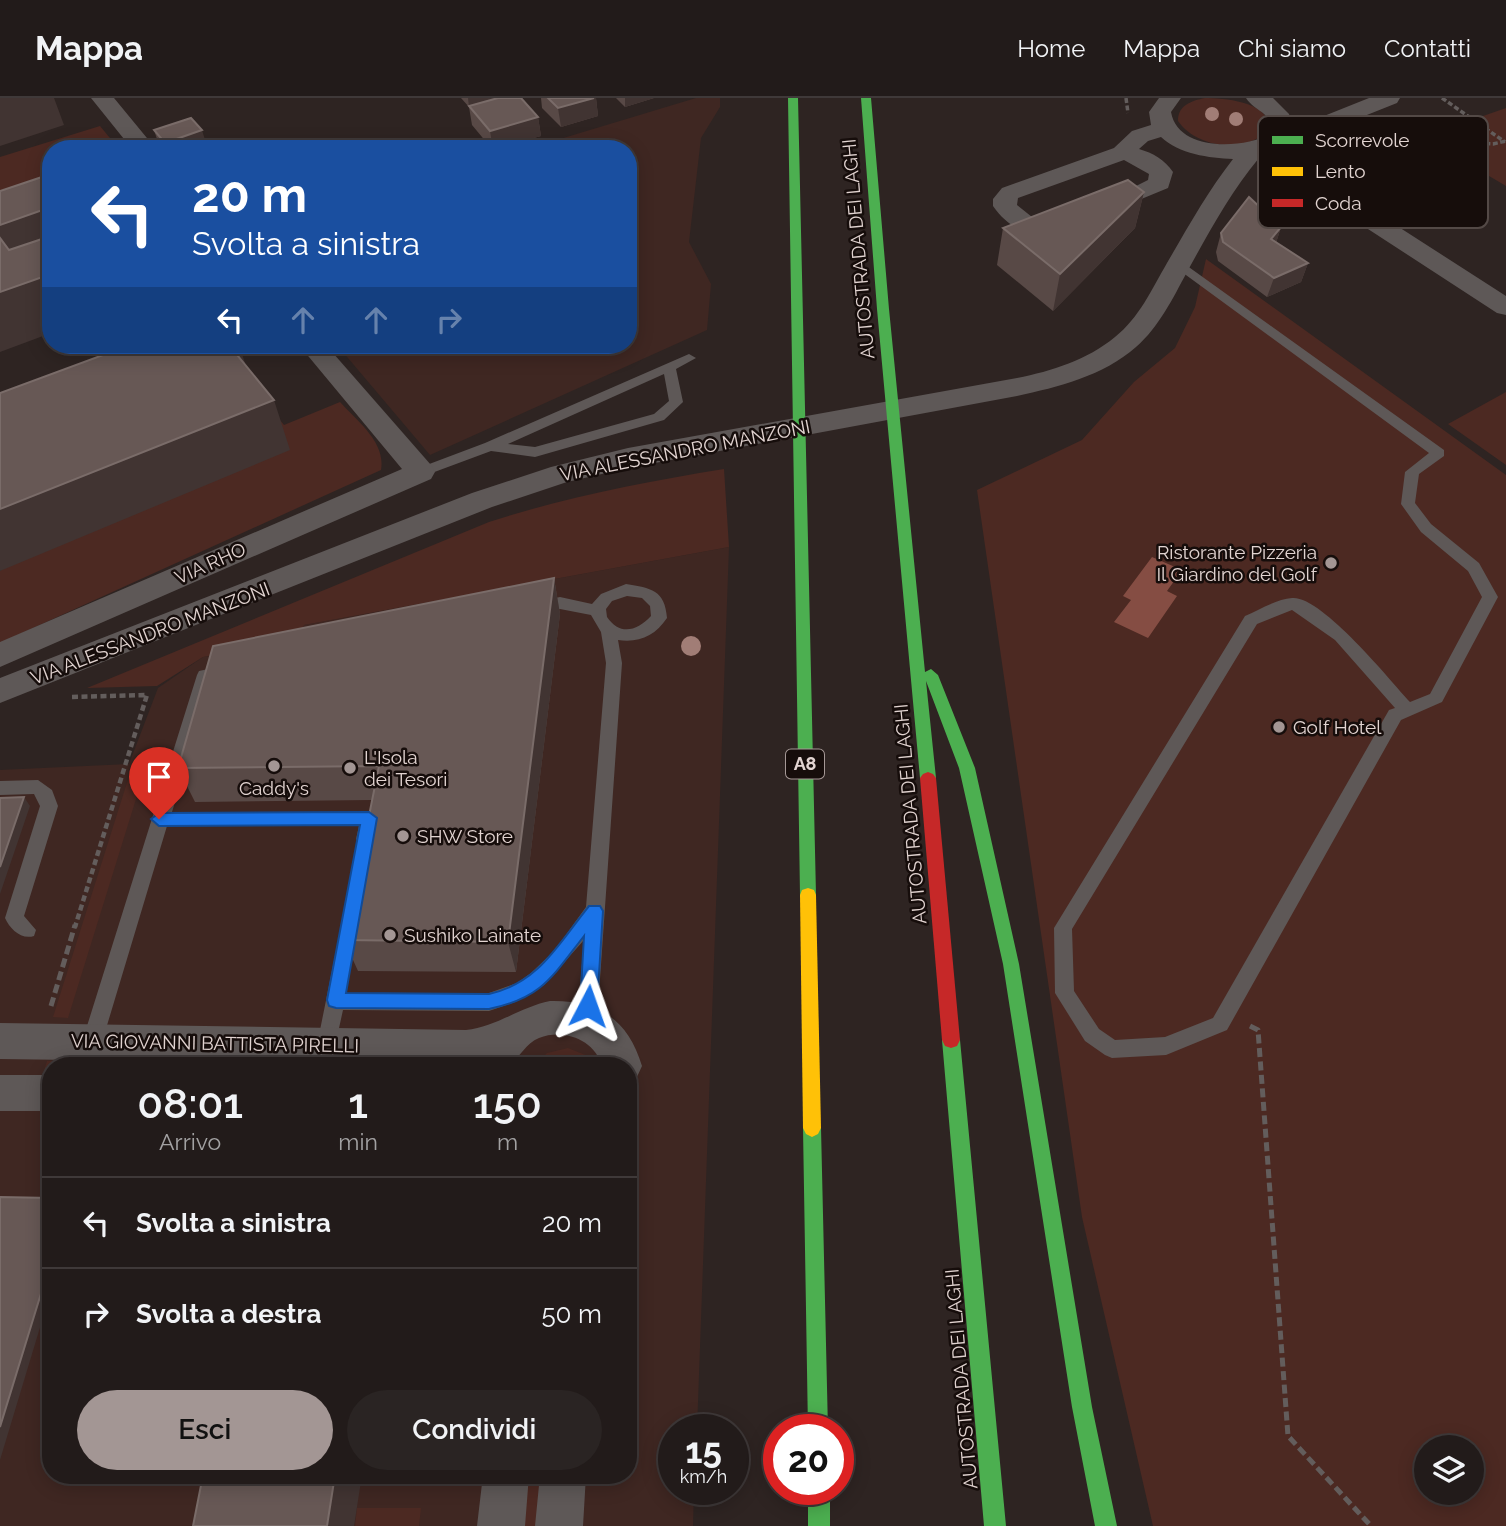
<!DOCTYPE html>
<html lang="it">
<style>
body{margin:0;font-family:Raleway,sans-serif;background:#2a2423;color:#f1f3f6;height:100vh;display:flex;flex-direction:column;font-size:26px;white-space:nowrap}
*{box-sizing:border-box;margin:0}
p{font-size:23px;color:#a2a1a2}
.icon{flex:none;width:38px;height:38px;fill:none;stroke:currentColor;stroke-width:2;stroke-linecap:round;stroke-linejoin:round}
.map{position:relative;flex:1;overflow:hidden}
.details{position:absolute;left:42px;top:959px;width:595px;height:427px;display:flex;flex-direction:column;background:#221b1a;border-radius:28px;box-shadow:0 4px 18px #0003,0 0 0 2px #3f3939}
.details>*{flex:none}
.guide{position:absolute;left:42px;top:42px;width:595px;height:214px;border-radius:28px;box-shadow:0 4px 18px #0003,0 0 0 2px #3f3939;background:#1a4fa0;color:#fff;overflow:hidden}
.tools{position:absolute;left:1414px;top:1337px;display:grid;gap:14px}
.tools a{display:grid;place-items:center;width:70px;height:70px;border-radius:50%;background:#221b1a;box-shadow:0 4px 18px #0003,0 0 0 2px #3f3939;font-size:35px}
.speed{position:absolute;left:658px;top:1316px;display:flex;gap:14px;font-size:35px;font-weight:700;text-align:center}
.speed>*{display:grid;place-content:center;width:91px;height:91px;border-radius:50%;background:#221b1a;box-shadow:0 4px 18px #0003,0 0 0 2px #3f3939;line-height:1}
.speed small{font-size:18px;font-weight:400}
.speed .limit{border:10px solid #d22;background:#fff;color:#111}
.pin{position:absolute;display:grid;place-items:center;width:60px;height:60px;color:#fff;margin:-72px -30px;border-radius:50% 50% 50% 0;rotate:-45deg;box-shadow:0 0 7px #0007}
.pin .icon{rotate:45deg}
.me{position:absolute;width:77px;margin:-38px;rotate:4deg;stroke-linejoin:round;filter:drop-shadow(0 0 5px #0008)}
.turn{display:flex;align-items:center;gap:24px;height:147px;padding:0 35px;font-size:32px}
.turn .icon{width:91px;height:91px;stroke-width:2.5}
.turn b{display:block;font-size:49px;line-height:60px}
.lanes{display:flex;align-items:center;height:66px;padding:0 35px;background:#0003;justify-content:center;gap:35px;direction:ltr}
.lanes .off{opacity:.35}
.eta{display:flex;justify-content:space-evenly;align-items:center;height:119px;text-align:center}
.eta b{font-size:42px;font-weight:600;line-height:49px}
.button{display:flex;gap:14px;margin-top:auto;padding:14px 35px}
.button a{flex:1;height:80px;border-radius:42px;background:#a39694;color:#111;font-size:28px;font-weight:600;line-height:80px;text-align:center}
.button a+a{background:#2a2423;color:#f1f3f6}
ul{padding:0;list-style:none}
li{display:flex;align-items:center;gap:21px;height:91px;padding:0 35px;border-top:2px solid #3f3939}
li div{flex:1}
li b{display:block;font-size:26px}
li em{font-style:normal}
header{display:flex;align-items:center;gap:42px;box-sizing:border-box;height:98px;padding:0 35px;background:#221b1a;border-bottom:2px solid #3f3939}
header strong{font-size:33px}
nav{display:flex;gap:38px;margin-inline-start:auto;font-size:24px}
.map>svg:first-child{display:block}
.built{fill:#3f2722;fill-rule:evenodd}
.green{fill:#4c2922;fill-rule:evenodd}
.water{fill:#854d43}
.lines{fill:none;stroke-linecap:round;stroke-linejoin:round}
.path-far2{stroke:#635d5c;stroke-width:3.5;stroke-dasharray:5 2.5;stroke-linecap:butt}
.path-far1{stroke:#635d5c;stroke-width:4.5;stroke-dasharray:6 3.5;stroke-linecap:butt}
.path{stroke:#635d5c;stroke-width:5;stroke-dasharray:9 4.5;stroke-linecap:butt}
.lane{fill:#5e5857;fill-rule:evenodd}
.street{fill:#5e5857;fill-rule:evenodd}
.fast{fill:#4caf50;fill-rule:evenodd}
.slow{fill:#ffc107;fill-rule:evenodd}
.jam{fill:#c62828;fill-rule:evenodd}
.tree{fill:#a17d76}
.wall{fill:#584946}
.shaded-wall{fill:#413432}
.building{fill:#675855;stroke:#7a6c69;stroke-width:2}
.route{fill:#1a73e8;stroke:#114b97;stroke-width:2}
.poi-dot{fill:#a39694;stroke:#160d0b;stroke-width:2.5}
.labels{text-anchor:middle;stroke-width:5;stroke-linejoin:round;paint-order:stroke}
.shield{fill:#160d0b;stroke:#a59896;stroke-width:2}
.shield-label{font-size:18px;font-weight:bold;fill:#e2d4d1}
.street-label{font-size:19px;fill:#e2d4d1;stroke:#160d0b}
.poi-label{font-size:19px;fill:#e2d4d1;stroke:#160d0b;text-anchor:start}
.key{fill:#160d0b;stroke:#534946;stroke-width:2}
.key-label{font-size:19px;fill:#e2d4d1}
</style>
<header>
<strong>Mappa</strong>
<nav><a>Home</a><a>Mappa</a><a>Chi siamo</a><a>Contatti</a></nav>
</header>
<div class="map">
<svg width="1506" height="1428" viewBox="0 0 1506 1428">
<rect width="100%" height="100%" fill="#2e2422"/>
<path class="built" d="M696,0H720V9L701,40L689,144L711,186L707,232L430,357L337,247H628V51H527Z
M729,449L697,1332H674V1391H694L693,1428H0V672L129,666L158,590L203,559L299,542L304,527ZM51,968H628V1377H51Z"/>
<path class="green" d="M1205,0C1224,0 1276,4 1267,34C1242,56 1196,49 1178,23C1178,7 1191,3 1205,0Z
M1506,10V88L1423,39Z
M100,28L119,51H51V80L0,96V59Z
M1206,161L1506,377V1428H1153L1082,1119L977,392L1082,342L1134,284L1175,250L1195,209ZM1426,1349H1472V1395H1426Z
M253,289L284,327L340,304C357,323 386,344 381,372L0,545V473Z
M1506,294V367L1448,326Z
M724,371L729,449L304,527L299,542L203,559L157,588L87,590L489,424C566,399 644,384 724,371Z
M131,672H145L68,920L53,919Z
M568,950L588,958L595,968H534L547,955Z
M47,963L438,966L51,968V979H42Z
M522,1377H546L542,1428H518Z
M357,1410H421L419,1428H355Z"/>
<path class="water" d="M1152,459L1182,472L1167,493L1177,498L1148,540L1114,524L1131,502L1123,498Z"/>
<g class="lines">
<path class="path-far2" d="M1126,0L1128,15
M1442,0L1505,44
M1403,47L1455,44L1493,46L1506,43
M41,83L51,80"/>
<path class="path-far1" d="M72,599L147,597L75,829"/>
<path class="path" d="M51,908L75,827
M1250,928L1258,932L1288,1338L1371,1428
M361,1381L444,1382"/>
<path class="lane" d="M1179,162L1444,352V358L1419,376L1415,405L1431,426L1479,465L1498,499L1442,604L1401,622L1227,932L1166,957L1112,960L1105,957L1085,943L1055,895L1054,830L1245,518C1259,512 1277,501 1292,500C1321,497 1390,582 1410,604L1430,596L1482,499L1468,473L1421,434L1401,406L1405,374L1429,355L1175,169L1173,166ZM1292,512L1335,542L1395,610L1389,612L1213,920L1165,939L1115,942L1099,931L1074,893L1072,831L1257,526Z
M689,256L696,260L676,271L683,304L664,322L535,359L491,353L421,379L414,374L416,371L485,345ZM664,276L669,303L654,316L535,349L508,346Z
M626,486C651,490 665,492 667,520C655,538 639,545 618,542L622,565L597,924L594,930L587,933L580,930L577,924L584,842L544,887L515,904L489,913L343,912L334,953L327,956L320,953L317,947L343,818L350,816L357,818L359,824L346,895H489L517,885L531,875L555,852L586,809L606,565L601,534L591,517L560,511L535,516L527,510L529,506L560,499L592,506L601,496ZM627,498L642,500L650,508L651,518C637,533 620,538 607,519L606,511L612,503Z
M213,570L221,576L219,580L212,582L172,714H369L375,716C379,724 375,738 371,746L365,748L359,746L356,741L359,728H167L102,944L99,950L92,953L85,950L82,944L197,577L199,573Z
M38,682L52,692L58,708L24,818L36,832L34,838C21,842 10,831 5,820L40,708L34,696L0,697V683Z"/>
<path class="street" d="M91,0H114L156,51H132Z
M1159,0H1181L1171,14C1178,54 1243,51 1270,36C1274,14 1256,15 1246,0H1273L1289,16L1294,30L1369,0H1400L1397,5L1279,52L1506,198V217L1497,215L1259,60C1230,95 1209,134 1187,174C1173,200 1159,229 1136,249C1103,278 1058,289 1017,298L628,370L567,384L492,409L0,605V580L472,395L551,369L628,350L1017,280C1052,273 1087,262 1115,239C1139,220 1152,191 1167,165C1188,129 1208,93 1233,61C1209,60 1179,56 1161,39L1148,43L1139,51C1153,55 1165,62 1173,74L1168,90L1105,116L1040,134C1019,135 1005,125 993,108V101L1002,90L1114,50L1132,33L1151,27L1149,14ZM1124,62L1149,76L1148,82C1120,97 1064,120 1032,119L1017,107L1018,100Z
M299,247H326L431,367L435,374L431,381L0,569V544L402,371Z
M550,903C598,902 628,921 642,968L636,981L628,984V968H602C595,942 564,930 539,940C525,945 519,963 505,968L0,961V925L466,932C496,929 520,909 550,903Z
M0,977H51V1013H0Z
M483,1377H529L525,1428H477Z
M540,1377H586L583,1428H535Z"/>
<path class="fast" d="M788,0H798L816,797L814,802L808,804L802,802L800,797Z
M861,0H871L889,211L925,574L931,571L938,577L975,670L1019,866L1092,1309L1117,1428H1095L1072,1309L1003,866L959,670L926,583L936,680L933,684H923L920,680L877,211Z
M951,934L957,936L960,942L1006,1428H984L942,942L945,936Z
M812,1021L818,1024L821,1030L828,1332H808L803,1030L806,1024Z
M808,1391H830V1428H808Z"/>
<path class="slow" d="M808,790L814,792L816,797L821,1030L818,1036L812,1039L806,1036L803,1030L800,797L802,792Z"/>
<path class="jam" d="M928,674L933,676L936,680L960,942L957,948L951,950L945,948L942,942L920,680L923,676Z"/>
</g>
<g class="tree">
<circle cx="1212" cy="16" r="7"/>
<circle cx="1236" cy="21" r="7"/>
<circle cx="691" cy="548" r="10"/>
</g>
<path class="wall" d="M461,0H521L538,19L541,38L492,51L472,27L469,9Z
M541,0H596L598,18L561,29L542,10Z
M616,0H654L625,9Z
M154,32L205,42L179,51H165L157,41Z
M1144,94L1135,130L1053,213L997,167L1003,130Z
M1281,129L1276,145L1308,165L1301,184L1267,199L1218,163L1216,154L1221,135Z
M554,480L560,516L516,874L358,873L344,842L372,702L195,704L178,670Z"/>
<path class="shaded-wall" d="M0,0H54L64,27L0,48Z
M468,0H499L469,9Z
M594,0H596L598,18L561,29L558,10Z
M625,0H654L625,9Z
M538,19L541,38L493,51L490,33Z
M202,32L205,42L179,51H167L165,45Z
M1144,94L1135,130L1053,213L1060,176Z
M51,109V167L16,180L0,145V127Z
M1281,129L1275,148L1271,141Z
M1308,165L1301,184L1267,199L1274,180Z
M51,176V235L0,254V194Z
M227,247H239L253,289Z
M274,302L290,352L0,473V411Z
M554,480L560,516L516,874L508,844Z
M24,699L30,708L0,796V769Z
M51,1163V1193L0,1362V1329Z
M335,1377H362L354,1428H327Z"/>
<path class="building" d="M498,0H521L538,19L490,33L469,8Z
M548,0H594L558,10Z
M191,20L202,32L165,45L154,32Z
M42,79L51,90V109L0,127V93Z
M1128,82L1144,94L1060,176L1003,130Z
M1249,99L1281,129L1271,141L1308,165L1274,180L1223,144L1221,135Z
M51,138V176L0,194V140L9,152Z
M130,247H229L274,302L0,411V295Z
M554,480L508,844L344,842L379,668L178,670L213,548Z
M24,699L0,769V700Z
M0,1099L51,1100V1163L0,1329Z
M203,1377H335L327,1428H193Z"/>
<path class="route" d="M369,714L377,720L346,895L489,896C539,885 558,846 589,808H600L603,813L597,908L595,914L588,916L582,914L580,908L584,838C552,879 542,900 489,911L336,910L329,908L327,902L360,727L159,728L151,721L159,715Z"/>
<g class="poi-dot">
<circle cx="1331" cy="465" r="7"/>
<circle cx="1279" cy="629" r="7"/>
<circle cx="274" cy="668" r="7"/>
<circle cx="350" cy="670" r="7"/>
<circle cx="403" cy="738" r="7"/>
<circle cx="390" cy="837" r="7"/>
</g>
<g class="labels">
<rect class="shield" x="786" y="651.5" width="38" height="29" rx="5"/>
<g class="shield-label">
<text x="805" y="672">A8</text>
</g>
<g class="street-label">
<text transform="translate(858 151) rotate(-95)" y="7">AUTOSTRADA DEI LAGHI</text>
<text transform="translate(685 352) rotate(-11)" y="7">VIA ALESSANDRO MANZONI</text>
<text transform="translate(210 465) rotate(-24)" y="7">VIA RHO</text>
<text transform="translate(150 535) rotate(-21)" y="7">VIA ALESSANDRO MANZONI</text>
<text transform="translate(910 716) rotate(-95)" y="7">AUTOSTRADA DEI LAGHI</text>
<text transform="translate(215 945) rotate(1)" y="7">VIA GIOVANNI BATTISTA PIRELLI</text>
<text transform="translate(961 1281) rotate(-95)" y="7">AUTOSTRADA DEI LAGHI</text>
</g>
<g class="poi-label">
<text x="1317" y="461" text-anchor="end">Ristorante Pizzeria<tspan x="1317" dy="22">Il Giardino del Golf</tspan></text>
<text x="1293" y="636">Golf Hotel</text>
<text x="364" y="666">L'Isola<tspan x="364" dy="22">dei Tesori</tspan></text>
<text x="274" y="697" text-anchor="middle">Caddy's</text>
<text x="417" y="745">SHW Store</text>
<text x="404" y="844">Sushiko Lainate</text>
</g>
</g>
<rect x="1258" y="18" width="230" height="112" rx="10" class="key"/>
<rect x="1272" y="38" width="31" height="8" fill="#4caf50"/>
<rect x="1272" y="69" width="31" height="9" fill="#ffc107"/>
<rect x="1272" y="101" width="31" height="8" fill="#c62828"/>
<g class="key-label">
<text x="1315" y="49">Scorrevole</text>
<text x="1315" y="80">Lento</text>
<text x="1315" y="112">Coda</text>
</g>
</svg>
<div class="tools">
<a><svg class="icon" aria-label="layers" viewBox="0 0 24 24"><path d="M12 4l9 5-9 5-9-5zM3 14l9 5 9-5"/></svg></a>
</div>
<div class="speed"><div>15<small>km/h</small></div><div class="limit">20</div></div>
<div class="pin" style="left:159px;top:721px;background:#d93025"><svg class="icon" aria-label="arrive" viewBox="0 0 24 24"><path d="M6 21V4h12l-3 4 3 4H6"/></svg></div>
<svg class="me" style="left:588px;top:908px" viewBox="-20 -20 40 40"><path d="M0-17L14 15 0 8-14 15z" fill="#1a73e8" stroke="#fff" stroke-width="4"/></svg>
<div class="guide">
<div class="turn"><svg class="icon" aria-label="left" viewBox="0 0 24 24"><path d="M17 20v-9H6M10 6l-5 5 5 5"/></svg><div><b>20 m</b>Svolta a sinistra</div></div>
<div class="lanes"><svg class="icon" aria-label="left" viewBox="0 0 24 24"><path d="M17 20v-9H6M10 6l-5 5 5 5"/></svg><svg class="icon off" aria-label="ahead" viewBox="0 0 24 24"><path d="M12 20V5M6 11l6-6 6 6"/></svg><svg class="icon off" aria-label="ahead" viewBox="0 0 24 24"><path d="M12 20V5M6 11l6-6 6 6"/></svg><svg class="icon off" aria-label="right" viewBox="0 0 24 24"><path d="M7 20v-9h11M14 6l5 5-5 5"/></svg></div>
</div>
<section class="details">
<div class="eta">
<div><b>08:01</b><p>Arrivo</p></div>
<div><b>1</b><p>min</p></div>
<div><b>150</b><p>m</p></div>
</div>
<ul>
<li><svg class="icon" aria-label="left" viewBox="0 0 24 24"><path d="M17 20v-9H6M10 6l-5 5 5 5"/></svg><div><b>Svolta a sinistra</b></div><em>20 m</em></li>
<li><svg class="icon" aria-label="right" viewBox="0 0 24 24"><path d="M7 20v-9h11M14 6l5 5-5 5"/></svg><div><b>Svolta a destra</b></div><em>50 m</em></li>
</ul>
<div class="button"><a>Esci</a><a>Condividi</a></div>
</section>
</div>
